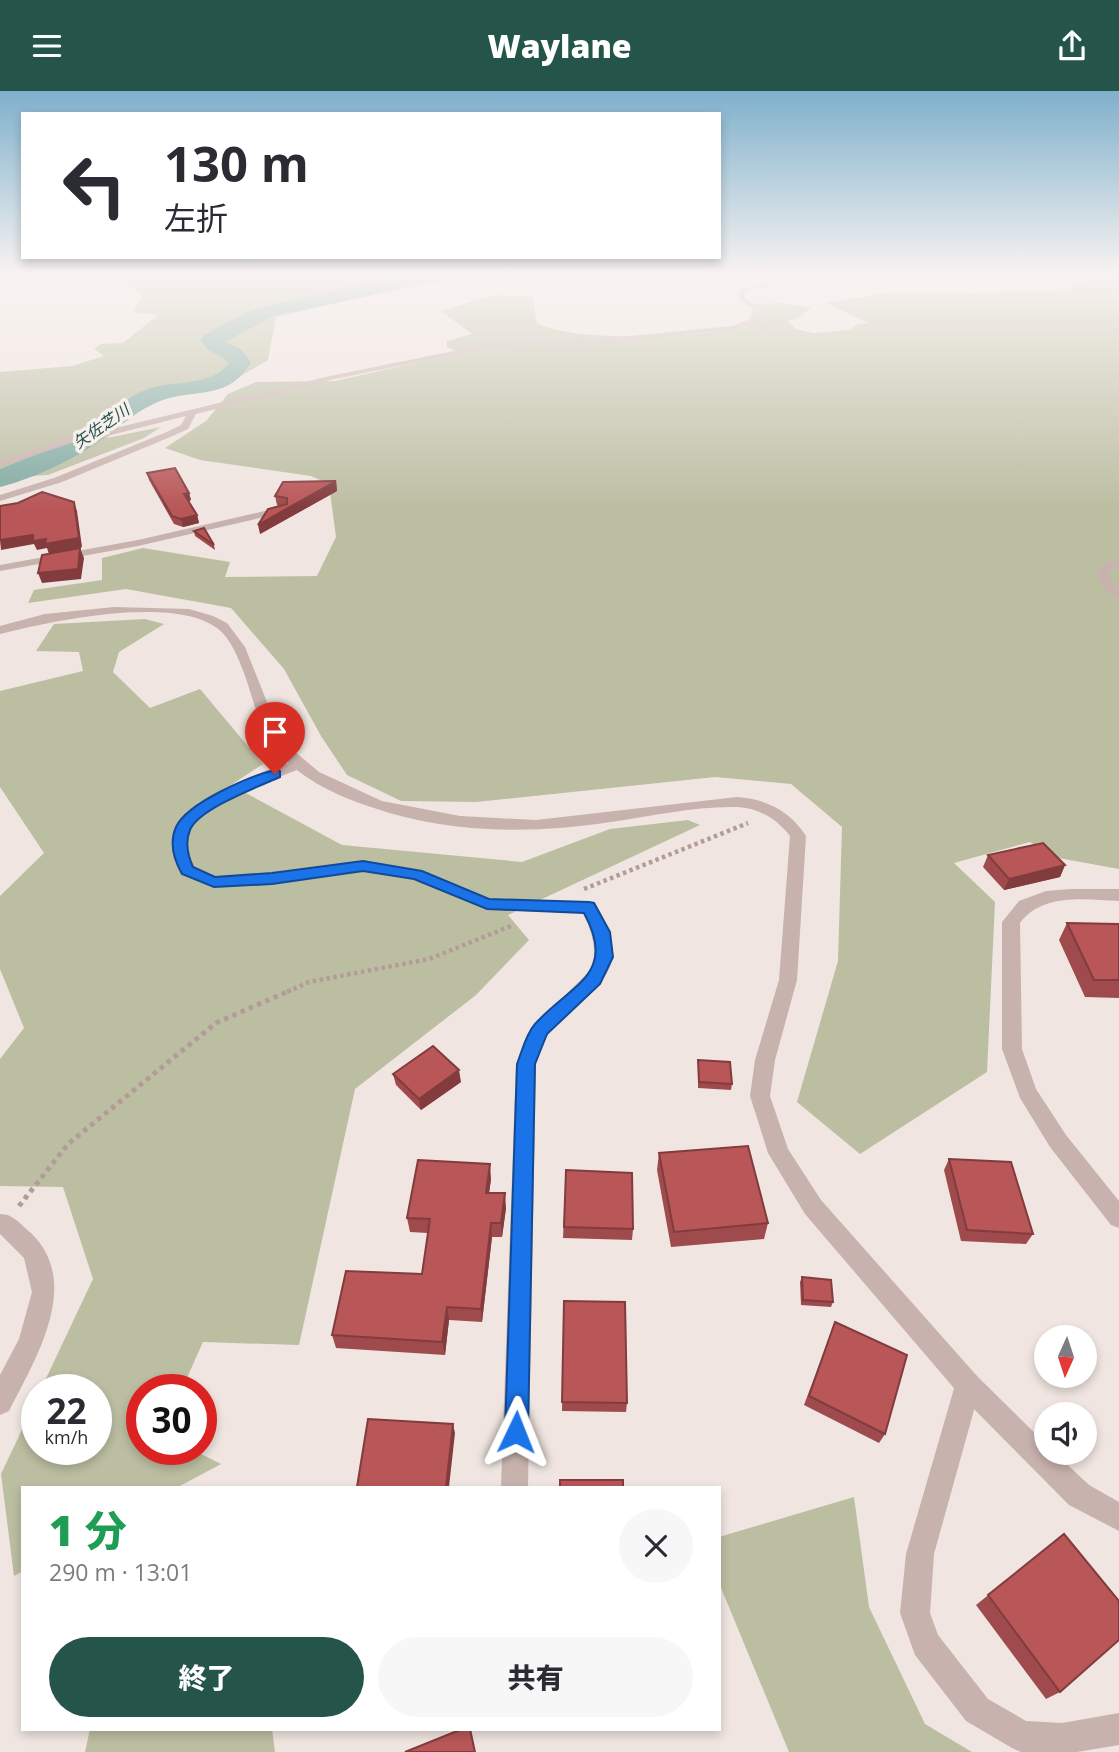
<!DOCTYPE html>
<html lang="ja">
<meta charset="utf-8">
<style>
body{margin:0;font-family:"Open Sans","Noto Sans JP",sans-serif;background:#f7f7f7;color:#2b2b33;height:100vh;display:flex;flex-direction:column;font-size:26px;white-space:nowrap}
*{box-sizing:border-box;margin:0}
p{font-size:23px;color:#7c7c81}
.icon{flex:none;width:38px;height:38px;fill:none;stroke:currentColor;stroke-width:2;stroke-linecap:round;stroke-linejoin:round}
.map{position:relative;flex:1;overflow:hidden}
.side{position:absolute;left:21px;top:1395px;width:700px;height:245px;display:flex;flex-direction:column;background:#fff;border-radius:0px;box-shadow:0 4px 10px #0003}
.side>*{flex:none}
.guide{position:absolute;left:21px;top:21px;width:700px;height:147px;border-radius:0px;box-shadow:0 4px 10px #0003;background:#fff;color:#2b2b33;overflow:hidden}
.needle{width:46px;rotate:183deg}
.controls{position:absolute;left:1034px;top:1234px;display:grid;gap:14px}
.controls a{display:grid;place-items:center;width:63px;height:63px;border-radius:50%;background:#fff;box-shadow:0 4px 10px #0003;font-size:35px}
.speed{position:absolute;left:21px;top:1283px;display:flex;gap:14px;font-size:35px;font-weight:700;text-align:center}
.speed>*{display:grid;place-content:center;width:91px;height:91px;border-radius:50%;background:#fff;box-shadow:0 4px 10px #0003;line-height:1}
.speed small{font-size:18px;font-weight:400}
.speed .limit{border:10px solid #d22;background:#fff;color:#111}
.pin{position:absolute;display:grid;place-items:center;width:60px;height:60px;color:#fff;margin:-72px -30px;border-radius:50% 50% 50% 0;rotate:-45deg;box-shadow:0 0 7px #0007}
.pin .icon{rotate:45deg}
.me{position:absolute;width:77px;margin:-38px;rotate:2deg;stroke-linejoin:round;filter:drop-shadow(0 0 5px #0008)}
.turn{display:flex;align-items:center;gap:24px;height:147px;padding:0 28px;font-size:32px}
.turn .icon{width:91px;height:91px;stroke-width:2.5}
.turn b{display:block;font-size:49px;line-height:60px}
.round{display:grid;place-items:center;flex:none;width:74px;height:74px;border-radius:37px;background:#f7f7f7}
.summary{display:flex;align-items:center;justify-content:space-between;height:119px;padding:0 28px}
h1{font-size:42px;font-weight:800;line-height:52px;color:#1e9e55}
.primary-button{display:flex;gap:14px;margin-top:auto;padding:14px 28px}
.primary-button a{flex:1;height:80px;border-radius:42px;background:#25544b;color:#fff;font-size:28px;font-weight:800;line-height:80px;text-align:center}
.primary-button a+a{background:#f7f7f7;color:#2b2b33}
header{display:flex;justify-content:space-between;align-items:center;height:91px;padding:0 28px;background:#25544b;color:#fff;font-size:32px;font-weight:800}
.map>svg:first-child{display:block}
.green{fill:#bcbea2}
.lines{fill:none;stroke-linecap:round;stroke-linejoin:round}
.river{fill:#82aba2;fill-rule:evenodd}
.path-far1{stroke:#b39c98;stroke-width:4.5;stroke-dasharray:3.5 3.5;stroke-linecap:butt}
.path{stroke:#b39c98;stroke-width:5;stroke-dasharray:4.5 4.5;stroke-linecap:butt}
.minor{fill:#c8b2ad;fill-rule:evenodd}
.tertiary{fill:#c8b2ad;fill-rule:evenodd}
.wall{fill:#9f4a4c}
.shaded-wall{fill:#823c3e}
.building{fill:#b95658;stroke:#823c3e;stroke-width:2}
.route{fill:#1a73e8;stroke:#114b97;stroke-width:2}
.labels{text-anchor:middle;stroke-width:7;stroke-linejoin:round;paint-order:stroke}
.far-water-label{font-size:16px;font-style:italic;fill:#25544b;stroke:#f8f0ec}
</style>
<header><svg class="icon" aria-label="menu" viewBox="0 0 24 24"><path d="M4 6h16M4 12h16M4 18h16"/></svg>Waylane<svg class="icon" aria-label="share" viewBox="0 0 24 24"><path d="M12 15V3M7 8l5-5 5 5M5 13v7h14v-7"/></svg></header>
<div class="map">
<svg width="1119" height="1661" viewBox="0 0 1119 1661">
<rect width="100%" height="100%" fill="#f0e5e0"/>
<path class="green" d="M119,184H574L420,193L276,226L268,269L234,289L164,307L127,324L107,347L161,336L144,347L48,384L0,387V281L72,275L104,265L94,258L101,253L123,252L158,224L133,221L143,205L117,186Z
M1098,184H1119V778L1053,766L1030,751L954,772L995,811L987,981L860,1063L797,1011L838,870L842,736L791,693L715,686L476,711L401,710L347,684L321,645L284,578L231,517L126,498L28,512L34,499L102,489V467L143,457L230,471L225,486L317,485L336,446L329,393L311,385L200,369L165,357L206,330L228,303L256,291L335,290L459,262L447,256V250L472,243L441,220L494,204L532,206L537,232C573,252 706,247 747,235L755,213L782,212L811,217L797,228L787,230L796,238L813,242L849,239L858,233L869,232L826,212L894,201L976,202L1066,199Z
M145,528L164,533L119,561L113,581L150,617L200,598L263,673L231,694L342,754L522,771L610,738L688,729L700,734L508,824L529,849L476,904L355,998L299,1254L203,1251L182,1298H142V1358H191L221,1373L178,1396H23V1480L14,1485L1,1383L37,1307V1358H96V1298H41L93,1188L63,1096L0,1095V968L24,937L0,878V805L44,762L0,696V600L83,580L79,561L36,560L54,533Z
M854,1406L869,1516L925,1633L972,1661H789L719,1492V1446Z
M90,1638H272L275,1661H85Z"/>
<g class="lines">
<path class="river" d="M399,184H425L399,198L274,225L225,251L242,259L251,272C228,308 201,298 166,308C134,318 113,344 84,360C62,374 25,390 0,396V378C21,369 45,361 65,350C95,333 115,311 148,298C173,289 211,296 229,272C220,262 206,262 201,249L204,244L247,221L262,216L387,189Z"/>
<path class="path-far1" d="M584,798L748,732
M287,901L309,891L429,868L511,835"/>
<path class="path" d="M19,1115L68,1053L216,932L291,899"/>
<path class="minor" d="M818,184H835L745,200V207L767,221L756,232L733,239L589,253L527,252L483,258L330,289L196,323L188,338L175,344L62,391L0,410V404L54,387L169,340L181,334L186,325L103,346L83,348L0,376V370L79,343L103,340L330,285L483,254L527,248L589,249L732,235L750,228L758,221L740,209L739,198Z
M282,416L287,419L286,421L138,455L0,480V474L138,449Z
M1119,470V476H1114L1108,482L1114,494L1119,497V506L1105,499L1096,482L1107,471Z
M299,669L304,670L306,673L304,676C278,687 202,714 191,738C185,750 190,765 194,775L216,785L272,781L363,769L423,780L489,807L595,812C643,895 580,892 546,947C541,955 539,965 536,973L528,1396H501L516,973L534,934L588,882C600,862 592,842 583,822L487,819L414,789L363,781L272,793L214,797L181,783C174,770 168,750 176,736C192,707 267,677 299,669Z
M968,1281L977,1285L981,1294L934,1463L930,1522L938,1544L988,1608L1026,1630L1062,1632L1119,1622V1654L1077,1661H1021L1012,1657L966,1630L915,1564L900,1522L906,1463L955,1294L959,1285Z"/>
<path class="tertiary" d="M114,516L189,518L213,525L227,532L245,556L279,641L287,654L319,681L382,710L460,725L536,729L737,706C766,708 790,720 806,745L797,889L775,969L770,1005L788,1058L821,1109L977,1285L1046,1353V1362H1055L1089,1394L1119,1411V1440L1069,1414L959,1303L805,1123L768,1062L750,1005L755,969L779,889L790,745C777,728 759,717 737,716C695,715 652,725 611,731C532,743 447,743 371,716C330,703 286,681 265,642C256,623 251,601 244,582C238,567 231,547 217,537C172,504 51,530 0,543V535L45,523Z
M1071,798H1119V810C1085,808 1042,802 1020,832L1022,958L1036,998L1066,1044L1119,1110V1137L1111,1134L1050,1056L1020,1007L1002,958V831L1019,810L1046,800Z
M0,1123C14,1123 21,1134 31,1142C83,1192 35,1269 9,1320L0,1324V1284L19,1248L32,1201L24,1167L0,1143Z"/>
</g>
<path class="wall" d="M147,382L189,402L191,409L189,410L197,424L199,432L183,436L174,433L149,389Z
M336,390L337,400L260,443L279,415L277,414L275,405Z
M194,440L214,454L215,459L195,445Z
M988,764L1065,774L1060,786L1004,799L983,776Z
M1067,832L1119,833V907L1085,906L1059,849Z
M698,969L732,993L731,999L698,997Z
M393,983L461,991L421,1019L396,994Z
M659,1062L768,1132L764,1148L671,1156L657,1079Z
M949,1068L1033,1143L1026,1153L961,1150L944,1079Z
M566,1079L633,1138L632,1149L563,1147Z
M491,1088L489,1102L506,1117L502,1146H492L482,1231L449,1229L445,1264L336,1257L332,1244L422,1183L428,1142L410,1141L407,1127Z
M802,1186L833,1211L831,1216L801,1214L800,1191Z
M564,1210L627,1312L626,1321L562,1320Z
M835,1231L885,1343L879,1352L804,1314Z
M1064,1443L1060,1601L1046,1608L976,1514Z"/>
<path class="shaded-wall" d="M336,390L337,400L260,443L258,434Z
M189,402L191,409L186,411L184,403Z
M74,411L77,420L82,456L49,463L47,457L37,459L34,453L1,459L0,449L33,444L46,448Z
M197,424L199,432L183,436L181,428Z
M80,457L84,467L81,488L42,492L38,482Z
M1065,774L1060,786L1004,799L1009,788Z
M459,979L461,991L421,1019L419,1008Z
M490,1073L491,1088L487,1116L486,1102Z
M505,1102L506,1117L502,1146L501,1132Z
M491,1132L492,1146L482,1231L481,1218Z
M447,1216L449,1229L445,1264L442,1251Z
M453,1333L455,1342L449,1396H446Z"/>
<path class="building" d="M175,377L189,402L184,403L197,424L181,428L172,425L147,382Z
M336,390L258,434L268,418L287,413V407L275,405L283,391Z
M42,401L74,411L79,447L45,453L46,448L33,450V444L0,449V415L18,412Z
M204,437L214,454L194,440Z
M80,457L78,478L38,482L42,464Z
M1043,752L1065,774L1009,788L988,764Z
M1067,832L1119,833V889H1094Z
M433,955L459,979L419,1008L393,983Z
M698,969L730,971L732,993L699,991Z
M748,1055L768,1132L674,1141L659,1062Z
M949,1068L1011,1071L1033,1143L967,1139Z
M418,1069L490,1073L486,1102H505L501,1132H491L481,1218L447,1216L442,1251L332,1244L346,1180L422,1183L430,1128L407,1127Z
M566,1079L632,1082L633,1138L564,1136Z
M802,1186L831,1189L833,1211L803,1209Z
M564,1210L625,1211L627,1312L562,1311Z
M835,1231L907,1264L885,1343L809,1305Z
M368,1328L453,1333L446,1396H357Z
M560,1389H623V1396H560Z
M1064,1443L1119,1510V1549L1060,1601L988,1504Z
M462,1638H470L475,1661H405Z"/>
<linearGradient id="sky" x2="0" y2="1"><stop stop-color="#7fb0cc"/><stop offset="0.44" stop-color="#f8f3f1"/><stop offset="1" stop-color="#f8f3f1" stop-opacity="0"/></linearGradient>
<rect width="1119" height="417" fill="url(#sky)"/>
<path class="route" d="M275,679L280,680V686C260,695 198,718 190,739C185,751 188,765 193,776L215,786L272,782L363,770L422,780L489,808L589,811L594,812L610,841L613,866L600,893L547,943L535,973L528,1341L525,1350L516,1353L508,1350L505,1341L517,973C522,960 526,943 535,933C571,893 618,884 584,822L487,818L414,788L363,780L272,793L214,796L182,783C174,769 169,752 176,736C187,712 250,685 275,679Z"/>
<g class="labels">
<g class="far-water-label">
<text transform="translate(101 335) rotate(-35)" y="6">矢佐芝川</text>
</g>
</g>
</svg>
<div class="controls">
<a><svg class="needle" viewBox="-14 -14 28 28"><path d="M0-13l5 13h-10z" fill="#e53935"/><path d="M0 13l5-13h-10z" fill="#7c7c81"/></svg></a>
<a><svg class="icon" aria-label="sound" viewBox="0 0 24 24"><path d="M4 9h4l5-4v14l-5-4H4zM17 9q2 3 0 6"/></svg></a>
</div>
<div class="speed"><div>22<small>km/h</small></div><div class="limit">30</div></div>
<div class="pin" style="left:275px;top:683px;background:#d93025"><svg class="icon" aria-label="arrive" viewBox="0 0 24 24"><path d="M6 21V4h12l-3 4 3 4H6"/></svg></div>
<svg class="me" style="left:516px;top:1341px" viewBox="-20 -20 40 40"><path d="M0-17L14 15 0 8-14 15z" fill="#1a73e8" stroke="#fff" stroke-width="4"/></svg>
<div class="guide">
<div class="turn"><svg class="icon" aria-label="left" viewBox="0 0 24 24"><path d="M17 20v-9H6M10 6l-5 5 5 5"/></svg><div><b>130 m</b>左折</div></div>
</div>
<section class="side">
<div class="summary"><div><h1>1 分</h1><p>290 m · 13:01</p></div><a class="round"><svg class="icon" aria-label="close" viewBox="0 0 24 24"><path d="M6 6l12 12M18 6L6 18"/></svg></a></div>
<div class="primary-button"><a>終了</a><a>共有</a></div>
</section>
</div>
